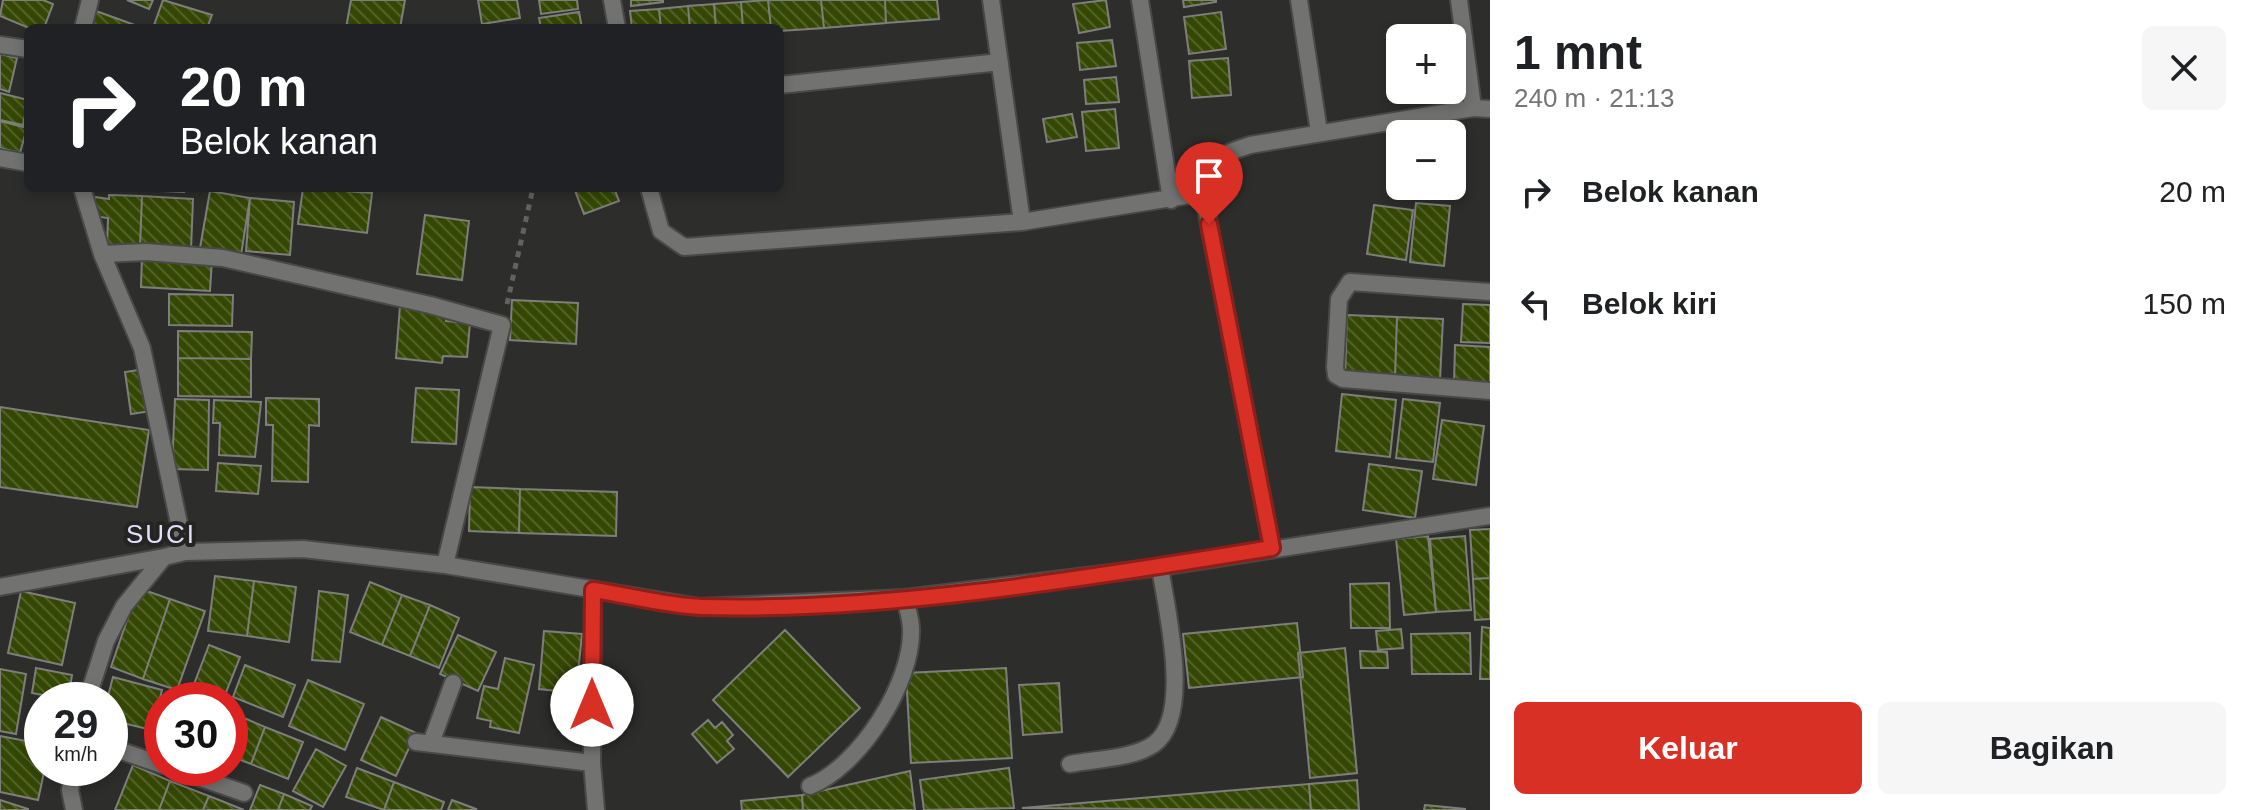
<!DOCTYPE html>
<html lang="id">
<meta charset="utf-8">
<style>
body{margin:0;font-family:Arial,sans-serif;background:#f6f6f6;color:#202124;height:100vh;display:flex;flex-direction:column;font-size:30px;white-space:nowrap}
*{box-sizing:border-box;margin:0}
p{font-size:26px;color:#757577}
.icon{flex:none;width:44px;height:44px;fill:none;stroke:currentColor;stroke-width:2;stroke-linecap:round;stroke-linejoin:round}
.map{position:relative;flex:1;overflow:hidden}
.side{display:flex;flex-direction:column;background:#fff;width:760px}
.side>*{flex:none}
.banner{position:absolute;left:24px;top:24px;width:760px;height:168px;border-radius:12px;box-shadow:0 4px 12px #0003;background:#202124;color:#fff;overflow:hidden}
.tools{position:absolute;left:1386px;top:24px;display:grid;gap:16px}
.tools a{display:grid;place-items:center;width:80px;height:80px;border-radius:12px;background:#fff;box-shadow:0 4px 12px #0003;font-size:40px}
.speed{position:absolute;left:24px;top:682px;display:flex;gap:16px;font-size:40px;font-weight:700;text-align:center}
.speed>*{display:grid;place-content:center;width:104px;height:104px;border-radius:50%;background:#fff;box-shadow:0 4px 12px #0003;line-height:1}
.speed small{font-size:20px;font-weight:400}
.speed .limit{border:12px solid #d22;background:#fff;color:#111}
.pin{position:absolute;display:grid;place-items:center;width:68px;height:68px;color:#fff;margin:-82px -34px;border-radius:50% 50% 50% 0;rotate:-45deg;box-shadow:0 0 8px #0007}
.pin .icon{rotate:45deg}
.me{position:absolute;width:88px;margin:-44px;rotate:0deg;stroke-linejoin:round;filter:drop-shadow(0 0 6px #0008)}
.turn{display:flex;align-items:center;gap:28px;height:168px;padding:0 24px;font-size:36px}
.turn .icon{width:104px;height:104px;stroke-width:2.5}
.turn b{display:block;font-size:56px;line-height:68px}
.round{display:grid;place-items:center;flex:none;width:84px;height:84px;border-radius:12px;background:#f6f6f6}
.head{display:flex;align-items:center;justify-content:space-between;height:136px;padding:0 24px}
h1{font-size:48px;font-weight:700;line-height:60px}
.button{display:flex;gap:16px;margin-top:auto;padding:16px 24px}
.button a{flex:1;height:92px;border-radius:12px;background:#d93025;color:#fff;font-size:32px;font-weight:700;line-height:92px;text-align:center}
.button a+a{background:#f6f6f6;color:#202124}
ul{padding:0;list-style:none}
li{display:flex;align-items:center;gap:24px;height:112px;padding:0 24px}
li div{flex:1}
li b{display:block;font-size:30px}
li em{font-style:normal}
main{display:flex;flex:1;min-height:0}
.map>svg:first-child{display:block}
.building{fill:url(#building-back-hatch);stroke:#7e7f7d;stroke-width:2}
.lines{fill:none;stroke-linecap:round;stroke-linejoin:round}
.lane-casing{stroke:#484947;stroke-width:20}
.street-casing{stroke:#484947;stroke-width:20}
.path{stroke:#626361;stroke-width:5;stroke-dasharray:6 6;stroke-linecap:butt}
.lane{stroke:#727371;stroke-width:16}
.street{stroke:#727371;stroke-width:16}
.route-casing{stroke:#8d1f18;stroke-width:20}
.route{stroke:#d93025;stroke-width:14}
.labels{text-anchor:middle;stroke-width:8;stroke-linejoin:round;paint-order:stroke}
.quarter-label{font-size:26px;letter-spacing:2px;fill:#e2defc;stroke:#242422}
</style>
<main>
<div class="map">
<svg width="1490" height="810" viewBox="0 0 1490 810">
<defs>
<pattern id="building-back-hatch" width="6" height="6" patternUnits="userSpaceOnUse" patternTransform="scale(2)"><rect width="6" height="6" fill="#354803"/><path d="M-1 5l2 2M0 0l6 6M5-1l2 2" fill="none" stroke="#516227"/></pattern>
</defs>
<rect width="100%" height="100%" fill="#2d2e2c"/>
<path class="building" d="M3,0H43L53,4L44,28H29L0,16Z
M127,0H153L149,9Z
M163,0L212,15L207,28H153Z
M351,0H405L400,28H346Z
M478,0H517L520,18L482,24Z
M539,0H577L578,9L541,14Z
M631,0H663V2L631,6Z
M768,0L771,28H743L741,2Z
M768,0H821L824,28L780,31V28H771Z
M821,0H885L886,23L824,28Z
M885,0H937L939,19L886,23Z
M1106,0L1110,27L1079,33L1073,4Z
M1183,0H1216V2L1184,7Z
M741,2L743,28H716L714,4Z
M714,4L716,28H690L688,6Z
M688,6L690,28H661L659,9Z
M659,9L661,28H632L630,11Z
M96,11L143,28H90Z
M579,12L582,28H541L539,18Z
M1221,12L1226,49L1189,54L1184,17Z
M1112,40L1116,66L1080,70L1077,43Z
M0,54L17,58L9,92L0,89Z
M1228,58L1231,95L1192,98L1189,61Z
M1116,77L1119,102L1086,104L1084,80Z
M0,93L28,100L23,125L0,120Z
M1115,109L1119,148L1086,151L1082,112Z
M1072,114L1077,137L1047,142L1043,119Z
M0,121L27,128L20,153L0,148Z
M139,188H184V192L139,190Z
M303,188L372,193L367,233L298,224Z
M574,188H614L619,201L584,214Z
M210,191L250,198L241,255L200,248Z
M109,195L142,196L140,247L107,246L108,218L93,216L95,197L109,199Z
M142,196L193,199L191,250L140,247Z
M250,198L294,202L290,255L246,251Z
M1416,203L1450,206L1444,266L1410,262Z
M1374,205L1413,210L1406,260L1367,254Z
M425,215L469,221L462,280L417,274Z
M142,255L212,259L210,291L141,287Z
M169,294L233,295L232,326L169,325Z
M512,300L578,303L576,344L510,340Z
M1463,304L1490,305V343L1461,342Z
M400,306L447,311L446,321L470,323L467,357L443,356L442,363L396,358Z
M1347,315L1397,317L1395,378L1345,376Z
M1397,317L1443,319L1440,380L1395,378Z
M178,331L252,332L251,359L178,358Z
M1455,345L1490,347V386L1454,384Z
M178,358L251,359V397L178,396Z
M145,369L151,411L131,414L125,372Z
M416,388L459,390L456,444L412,442Z
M1342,394L1396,400L1390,457L1336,451Z
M266,398L319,399V426L309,425L308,482L272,481L273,425H266Z
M175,399L209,400L208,470L172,469Z
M1403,399L1440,403L1433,462L1396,458Z
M214,400L261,402L255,457L219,455L220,423H213Z
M0,407L149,430L137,507L0,487Z
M1442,420L1484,426L1476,485L1433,479Z
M218,463L261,466L258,494L216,491Z
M1369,464L1422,471L1415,518L1363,510Z
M470,487L520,489L519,533L469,531Z
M520,489L617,492L616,536L519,533Z
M1490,529V578L1473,579L1470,530Z
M1428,536L1436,612L1404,615L1396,539Z
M1465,536L1471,610L1436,612L1430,539Z
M215,576L254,581L247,636L208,631Z
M1490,578V619L1475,620L1473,579Z
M254,581L296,587L289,642L247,636Z
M370,582L402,595L382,645L350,632Z
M1389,583L1390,628H1351L1350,584Z
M138,588L170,599L143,679L111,667Z
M21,591L75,603L62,665L8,653Z
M319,591L348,595L340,662L312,660Z
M402,595L430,605L410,656L382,645Z
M170,599L205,611L177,690L143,679Z
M430,605L459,618L439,668L410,656Z
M1297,623L1303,677L1189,688L1183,634Z
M1482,627L1490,628V679H1480Z
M1401,629L1403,648L1378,650L1376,631Z
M785,630L860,708L788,777L713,700Z
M544,631L582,634L576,693L539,689Z
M1470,633L1471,674H1412L1411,634Z
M458,635L496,652L478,691L440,674Z
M209,645L240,657L223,700H212L191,692Z
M1345,648L1357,773L1310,778L1298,653Z
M1360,651L1387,652L1388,668H1361Z
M505,658L534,665L519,733L490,727L491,721L477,718L484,686L498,689Z
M245,665L295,685L283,717L233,697Z
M36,668L72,675L68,700L32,693Z
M1006,668L1012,758L911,763L906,673Z
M0,669L26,674L16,734L0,731Z
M113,677L162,690L152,730L110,720V700H107Z
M308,680L364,704L345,750L289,726Z
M1059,683L1062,732L1023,735L1019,685Z
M166,693L194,700H164Z
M230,712L265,727L251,764L230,756Z
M381,717L416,733L396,776L361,760Z
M708,720L715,728L722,722L733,735L727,741L734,749L717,763L692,734Z
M265,727L303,742L288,779L251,764Z
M0,736L42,744L45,768L38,800L0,792Z
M316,749L346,766L323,807L293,791Z
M133,765L170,781L159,810H115Z
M357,768L394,782L384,810L346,797Z
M1009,768L1014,808L924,810L920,780Z
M910,771L915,810H803L802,795Z
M1357,780L1359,810H1311L1309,784Z
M170,781L209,796L203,810H159Z
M394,782L444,802L441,810H384Z
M1309,784L1311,810L1022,808Z
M260,785L284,794L278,810H250Z
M284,794L312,806L310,810H278Z
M802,795L803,810H742L741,801Z
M209,796L244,810H203Z
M0,800L28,809V810H0Z
M452,800L476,809L475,810H448Z
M1425,805L1465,809V810H1424Z"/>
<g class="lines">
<g class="lane-casing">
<path id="lane" d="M1070,764C1095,759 1133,759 1154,744C1193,716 1166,608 1160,567
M810,786C859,767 913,683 911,629C911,619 907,608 905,598"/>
</g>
<g class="street-casing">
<path id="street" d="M612,0L617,28
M991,0L1022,222L1203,193C1206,159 1221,155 1250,145L1473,108L1490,109
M1140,0L1171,200
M1299,0L1319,132
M1459,0L1473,108
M83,28L90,0
M0,45L28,49
M780,85L1000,62
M0,158L28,163
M82,188L102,254L142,348L185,552
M649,188L661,231L684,247L1022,222
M1203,193L1272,548
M102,254L146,252L223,258L430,305L502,325L445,565
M1490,292L1350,282L1339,299L1335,367L1336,375L1343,379L1490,391
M0,587L164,557
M593,590L592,763L596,810
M87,700L106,641L124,606L164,557L185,552L303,549L445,565L699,607L905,598L1160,567L1490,516
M416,742L592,763
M431,743L453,683
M110,747L162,765
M74,768L70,790L74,810
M172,768L244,793"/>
</g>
<path class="path" d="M507,304L533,188"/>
<use href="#lane" class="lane"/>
<use href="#street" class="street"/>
</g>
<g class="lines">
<g class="route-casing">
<path id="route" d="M592,705L593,590C628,595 666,606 702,607C887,612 1088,578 1272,548L1209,224"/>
</g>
<use href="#route" class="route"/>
</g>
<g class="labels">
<g class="quarter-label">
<text x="161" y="543">SUCI</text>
</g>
</g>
</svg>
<div class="tools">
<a>+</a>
<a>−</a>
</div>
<div class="speed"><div>29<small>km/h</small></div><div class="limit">30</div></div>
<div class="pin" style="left:1209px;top:224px;background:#d93025"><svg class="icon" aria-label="arrive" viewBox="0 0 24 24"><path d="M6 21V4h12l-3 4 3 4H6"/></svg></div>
<svg class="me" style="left:592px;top:705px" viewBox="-20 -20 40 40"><circle r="19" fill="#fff"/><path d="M0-13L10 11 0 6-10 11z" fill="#d93025"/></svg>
<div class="banner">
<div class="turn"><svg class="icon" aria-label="right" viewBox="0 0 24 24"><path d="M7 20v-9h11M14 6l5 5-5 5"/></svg><div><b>20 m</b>Belok kanan</div></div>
</div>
</div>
<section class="side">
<div class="head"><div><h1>1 mnt</h1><p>240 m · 21:13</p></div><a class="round"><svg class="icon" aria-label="close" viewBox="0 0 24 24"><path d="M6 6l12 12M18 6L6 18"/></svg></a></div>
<ul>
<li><svg class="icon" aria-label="right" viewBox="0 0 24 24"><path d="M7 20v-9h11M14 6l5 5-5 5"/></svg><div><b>Belok kanan</b></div><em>20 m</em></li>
<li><svg class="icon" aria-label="left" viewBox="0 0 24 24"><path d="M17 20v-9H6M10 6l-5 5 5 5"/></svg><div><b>Belok kiri</b></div><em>150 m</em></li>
</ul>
<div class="button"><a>Keluar</a><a>Bagikan</a></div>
</section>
</main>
